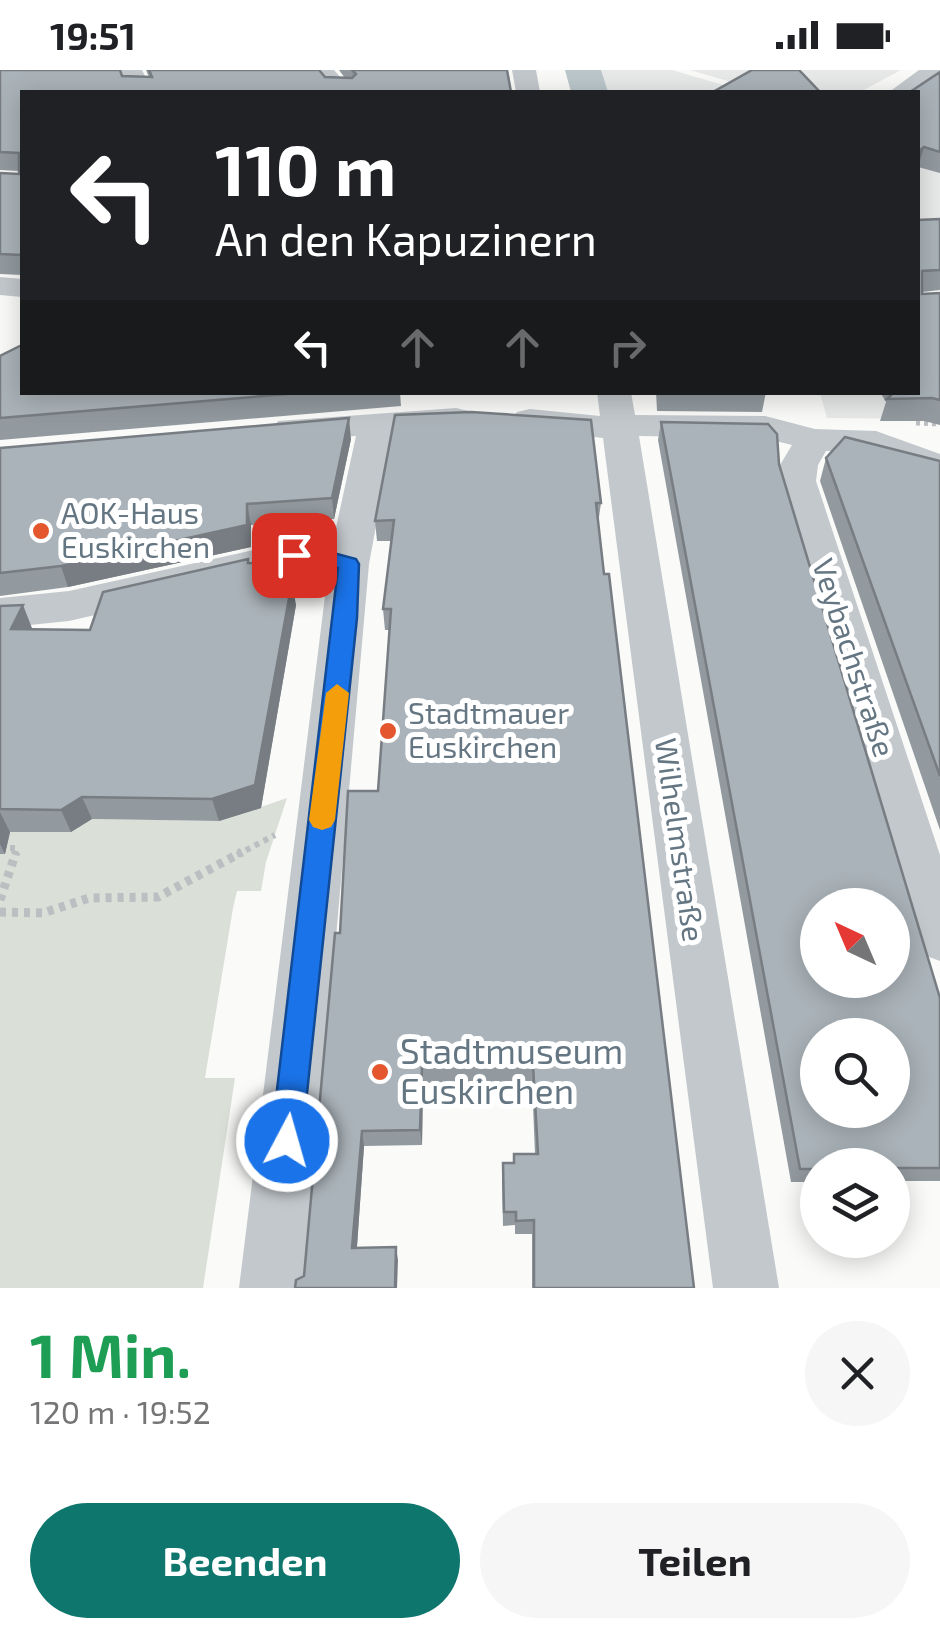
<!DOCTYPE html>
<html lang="de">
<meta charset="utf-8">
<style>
body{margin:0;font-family:"Exo 2",sans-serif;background:#f6f6f6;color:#202124;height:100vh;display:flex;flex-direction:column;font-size:38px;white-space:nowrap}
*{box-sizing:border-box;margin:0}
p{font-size:32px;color:#757577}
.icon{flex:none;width:55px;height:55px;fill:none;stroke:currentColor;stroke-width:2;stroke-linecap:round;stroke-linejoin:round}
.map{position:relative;height:1218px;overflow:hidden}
.panel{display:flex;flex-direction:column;background:#fff;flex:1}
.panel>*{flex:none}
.guide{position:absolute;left:20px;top:20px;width:900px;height:305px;border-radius:0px;box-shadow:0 5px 25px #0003;background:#202124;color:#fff;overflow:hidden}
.needle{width:65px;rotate:316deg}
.buttons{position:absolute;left:800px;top:818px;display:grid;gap:20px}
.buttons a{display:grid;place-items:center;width:110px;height:110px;border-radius:50%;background:#fff;box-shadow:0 5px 25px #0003;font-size:50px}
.pin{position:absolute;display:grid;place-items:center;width:85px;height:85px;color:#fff;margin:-42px;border-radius:20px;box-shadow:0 5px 15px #0006}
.me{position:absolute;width:110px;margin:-55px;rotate:6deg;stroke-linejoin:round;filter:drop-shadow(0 0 8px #0008)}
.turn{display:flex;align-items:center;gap:35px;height:210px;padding:0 30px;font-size:45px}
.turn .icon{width:130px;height:130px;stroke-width:2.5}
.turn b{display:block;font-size:70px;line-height:85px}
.lanes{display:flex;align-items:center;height:95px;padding:0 30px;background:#0003;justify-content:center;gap:50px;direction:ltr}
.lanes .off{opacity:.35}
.round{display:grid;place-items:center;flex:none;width:105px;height:105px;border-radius:52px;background:#f6f6f6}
.headline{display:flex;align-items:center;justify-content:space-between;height:170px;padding:0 30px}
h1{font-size:60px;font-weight:700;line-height:75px;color:#1e9e55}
.action{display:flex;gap:20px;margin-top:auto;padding:20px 30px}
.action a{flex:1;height:115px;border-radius:60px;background:#0f766e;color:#fff;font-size:40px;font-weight:700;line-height:115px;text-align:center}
.action a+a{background:#f6f6f6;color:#202124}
.status{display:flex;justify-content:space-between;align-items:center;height:70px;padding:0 50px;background:#fff;direction:ltr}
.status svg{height:28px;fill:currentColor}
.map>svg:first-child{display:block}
.built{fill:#e8e9e9}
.green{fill:#dadfd7}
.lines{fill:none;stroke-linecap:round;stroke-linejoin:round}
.river{fill:#bbc7cb;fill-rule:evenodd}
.path-far2{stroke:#bbbfc2;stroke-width:5;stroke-dasharray:4 4;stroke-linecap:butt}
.path-far1{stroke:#bbbfc2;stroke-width:6;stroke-dasharray:5 5;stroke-linecap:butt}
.path{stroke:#bbbfc2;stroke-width:9;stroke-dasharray:6 6;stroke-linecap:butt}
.minor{fill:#c3c8cc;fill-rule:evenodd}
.wall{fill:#929a9f}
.shaded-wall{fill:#777d82}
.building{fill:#aab3b9;stroke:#777d82;stroke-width:2.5;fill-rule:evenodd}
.route{fill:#1a73e8;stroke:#114b97;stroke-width:2.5}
.slow{fill:#f59e0b}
.poi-dot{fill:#e4572e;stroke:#fff;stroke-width:4}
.labels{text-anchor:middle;stroke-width:10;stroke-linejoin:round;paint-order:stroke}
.poi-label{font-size:30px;fill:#657683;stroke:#fff;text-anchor:start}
.street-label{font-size:30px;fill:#657683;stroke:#fff}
.near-poi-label{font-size:35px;fill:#657683;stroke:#fff;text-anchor:start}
</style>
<div class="status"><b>19:51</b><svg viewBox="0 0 49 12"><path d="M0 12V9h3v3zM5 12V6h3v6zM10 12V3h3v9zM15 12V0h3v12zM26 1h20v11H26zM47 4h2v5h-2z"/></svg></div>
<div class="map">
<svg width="940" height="1218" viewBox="0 0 940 1218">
<rect width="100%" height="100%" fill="#fafaf8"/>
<path class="built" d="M598,0H672L747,22H604Z
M690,0H901L860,22H765Z
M918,33L940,40V219L918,220Z
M918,322L940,349L827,348L820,323Z"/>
<path class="green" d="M287,728L266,792L261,821H237L233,838L205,1008H235L203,1218H0V761L71,762L92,749L219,751Z"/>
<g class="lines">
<path class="river" d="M565,0H601L608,22H571Z"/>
<path class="path-far2" d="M916,353L940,354"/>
<path class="path-far1" d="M0,778H17L15,785
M237,785L275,765"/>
<path class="path" d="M0,830L16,782
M0,842L43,843L89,828L158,827L242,782"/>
<path class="minor" d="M118,0H142L153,22H129Z
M310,0H334L353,22H329Z
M512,0H536L540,22H516Z
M919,0H940V7L916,22H889Z
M0,207L22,209V227L0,225Z
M597,322H631L635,345L765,346L815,359L876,361L940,384V409L871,383L826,381L818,395L816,411L940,785V891L921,884L913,867L778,411L780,395L792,375L764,368L639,366L779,1218H713L603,368L517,358L512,350L517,342L530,339L600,346Z
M456,338L469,341L474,349L469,357L393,364L369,494L305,1218H239L328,502L294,499L69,551L0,558V528L69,521L294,471L332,476L356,366L291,370L278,367L273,359L278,351Z"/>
</g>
<path class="wall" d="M0,0L149,7L146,0H319L325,7L345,8L339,0H507L511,22H22V205L0,204V103L19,104V101L0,100Z
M940,2V103L918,97Z
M940,149V220L922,222V224L940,223V355L924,351H880L886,332L880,322H918V150Z
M0,286L22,322H400L401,336L0,370Z
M656,322H766L762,342L657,341Z
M661,352L779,394L940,928V1111H892V1095H818V1112H791L658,370Z
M351,369L334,449L251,455V477L68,517L0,526V378Z
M826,388L940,391V760L820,411Z
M601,433L598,454L694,1218H532V1164H515V1155L503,1156L502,1107L503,1093H513L514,1084H535L532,1011L423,1013L422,1075L364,1076L357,1177L398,1190L304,1206L340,863L378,721L389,560H385L383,539L391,471H377L375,451Z
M249,493L284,494L287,513L296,535L261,738L219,751L92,749L71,762H10L5,784H0V536L32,559L90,560Z"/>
<path class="shaded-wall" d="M924,77L918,97V98V82Z
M349,348L351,369L334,449L332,428Z
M247,434L251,455V477L68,517L61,496Z
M292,512L296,535L261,738L219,751L212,729Z
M23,535L32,558L21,582L11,559Z
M82,727L92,749L71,762L61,740Z
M0,742L10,762L5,784L0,774Z
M422,996L423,1013L422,1075L420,1060Z
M362,1061L364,1076L356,1190L352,1178Z
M396,1177L398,1190L397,1218H395Z"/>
<path class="building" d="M0,0H120L122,6L152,7L149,0H319L325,7L352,8L356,4L352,0H507L511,22H22V185L0,184V103L19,104V83L0,82Z
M752,0H799L820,22H713Z
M940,2V82L924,77L918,82V22H910Z
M940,149V200L922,201V224L940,223V330L932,328L887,329L894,322H918V150Z
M22,275V322H312L0,348V286Z
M471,342L591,350L601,433H596L604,504H609L614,547L694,1218H534V1150L516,1151V1142H504L503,1093H514V1084H538L533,995L422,996L420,1060L362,1061L352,1178L396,1177L395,1218H295L296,1210L304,1206L335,863H340L348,721H378L391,539H383L394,450L375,451L395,345Z
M349,348L332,428L247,434V455L61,496L0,503V378Z
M661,352L768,354L777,364L779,394L940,928V1098H892V1095H818V1099H800ZM818,835H892V910H818ZM818,965H892V1040H818Z
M845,367L940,391V706L826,388Z
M248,489V493L284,494L282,513L292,512L255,715L212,729L82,727L61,740L0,739V536L23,535L11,559L90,560L103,522Z"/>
<path class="route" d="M311,477L356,489L359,494L357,548L302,1071L298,1082L287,1087L276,1082L271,1071L338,498C322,494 294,495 284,485L287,480Z"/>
<path class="slow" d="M337,614L349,623L335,750L331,757L322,760L313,757L309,750L326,623Z"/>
<g class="poi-dot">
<circle cx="41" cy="461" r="10"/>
<circle cx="388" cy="661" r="10"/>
<circle cx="380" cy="1002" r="10"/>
</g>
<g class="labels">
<g class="poi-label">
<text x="61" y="454">AOK-Haus<tspan x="61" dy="34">Euskirchen</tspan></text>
<text x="408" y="654">Stadtmauer<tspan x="408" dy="34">Euskirchen</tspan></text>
</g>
<g class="street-label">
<text transform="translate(853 588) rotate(72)" y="10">Veybachstraße</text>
<text transform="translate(679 770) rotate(82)" y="10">Wilhelmstraße</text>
</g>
<g class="near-poi-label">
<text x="400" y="994">Stadtmuseum<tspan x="400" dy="40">Euskirchen</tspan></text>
</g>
</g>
</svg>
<div class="buttons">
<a><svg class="needle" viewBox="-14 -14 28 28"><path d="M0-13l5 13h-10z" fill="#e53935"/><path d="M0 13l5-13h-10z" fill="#757577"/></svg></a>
<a><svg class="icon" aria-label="search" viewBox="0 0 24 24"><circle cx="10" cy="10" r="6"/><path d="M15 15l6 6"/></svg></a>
<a><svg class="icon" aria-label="layers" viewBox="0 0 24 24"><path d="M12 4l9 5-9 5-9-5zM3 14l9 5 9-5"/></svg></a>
</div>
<div class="pin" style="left:294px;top:485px;background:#d93025"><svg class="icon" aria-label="arrive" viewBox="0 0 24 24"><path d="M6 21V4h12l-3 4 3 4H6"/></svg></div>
<svg class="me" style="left:287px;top:1071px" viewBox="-20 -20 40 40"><circle r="17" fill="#1a73e8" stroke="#fff" stroke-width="3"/><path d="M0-11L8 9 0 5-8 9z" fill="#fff"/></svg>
<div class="guide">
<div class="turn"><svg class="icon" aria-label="left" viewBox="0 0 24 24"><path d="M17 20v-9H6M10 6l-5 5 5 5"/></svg><div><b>110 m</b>An den Kapuzinern</div></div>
<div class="lanes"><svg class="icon" aria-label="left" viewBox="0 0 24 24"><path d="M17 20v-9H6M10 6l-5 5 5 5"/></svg><svg class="icon off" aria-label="ahead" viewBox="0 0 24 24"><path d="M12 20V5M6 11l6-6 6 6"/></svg><svg class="icon off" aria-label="ahead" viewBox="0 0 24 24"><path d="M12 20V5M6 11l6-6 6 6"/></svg><svg class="icon off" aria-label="right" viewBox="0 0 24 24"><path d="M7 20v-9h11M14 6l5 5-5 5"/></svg></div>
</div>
</div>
<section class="panel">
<div class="headline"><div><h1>1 Min.</h1><p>120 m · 19:52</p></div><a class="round"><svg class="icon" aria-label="close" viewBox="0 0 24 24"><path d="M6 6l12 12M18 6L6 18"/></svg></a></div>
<div class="action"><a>Beenden</a><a>Teilen</a></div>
</section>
